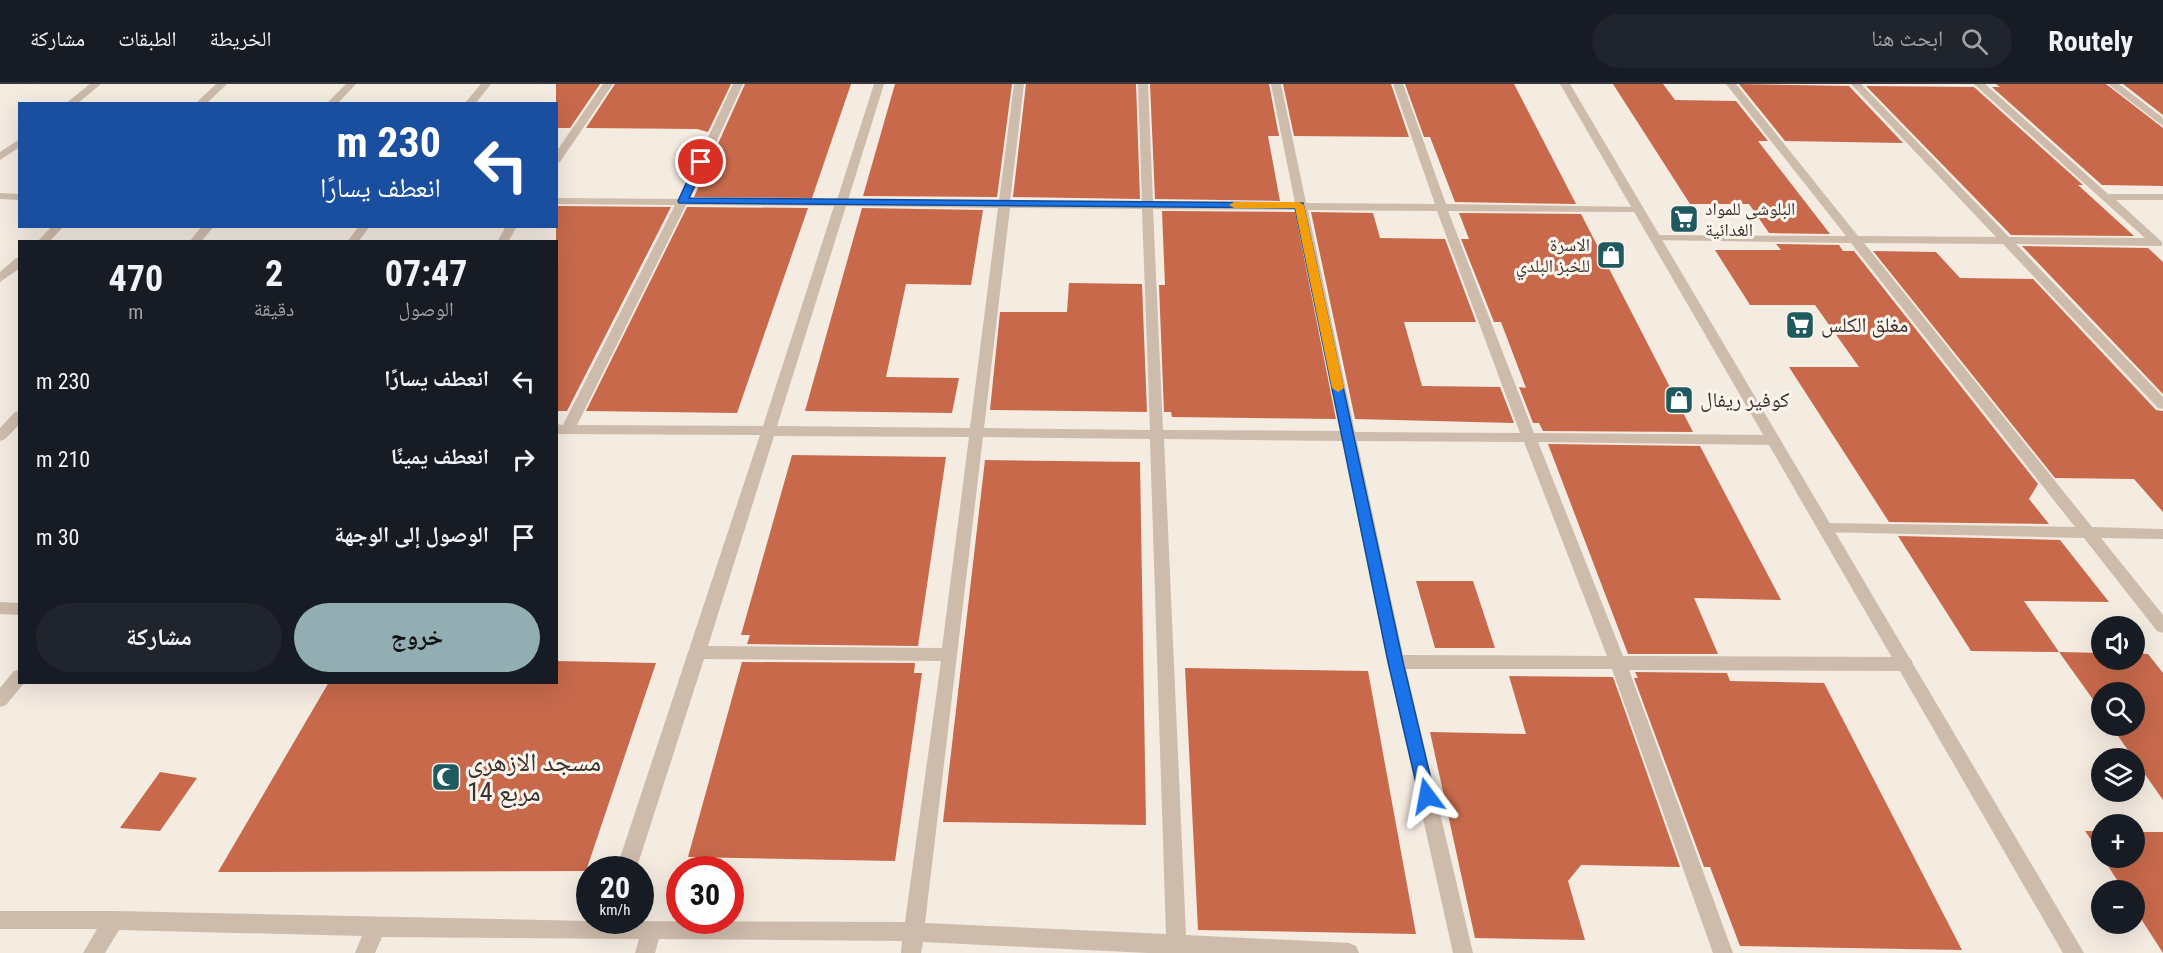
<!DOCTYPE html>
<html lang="ar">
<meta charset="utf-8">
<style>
body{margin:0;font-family:"Roboto Condensed","Noto Naskh Arabic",sans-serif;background:#20242c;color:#f1f3f6;direction:rtl;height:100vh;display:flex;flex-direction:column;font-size:22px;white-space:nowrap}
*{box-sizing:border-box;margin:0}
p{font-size:20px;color:#9ea1a6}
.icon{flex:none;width:33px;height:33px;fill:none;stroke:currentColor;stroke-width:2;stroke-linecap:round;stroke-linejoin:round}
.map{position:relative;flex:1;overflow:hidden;direction:ltr}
.panel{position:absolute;left:18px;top:156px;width:540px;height:444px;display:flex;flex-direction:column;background:#171b24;border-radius:0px;box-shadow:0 6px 24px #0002;direction:rtl}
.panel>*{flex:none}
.guide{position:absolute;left:18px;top:18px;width:540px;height:126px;border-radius:0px;box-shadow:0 6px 24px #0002;direction:rtl;background:#1a4fa0;color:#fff;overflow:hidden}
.controls{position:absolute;left:2091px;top:532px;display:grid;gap:12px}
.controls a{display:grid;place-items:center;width:54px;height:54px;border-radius:50%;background:#171b24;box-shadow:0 6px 24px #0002;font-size:30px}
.speed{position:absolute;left:576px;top:772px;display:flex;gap:12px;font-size:30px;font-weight:700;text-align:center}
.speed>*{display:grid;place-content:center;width:78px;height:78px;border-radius:50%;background:#171b24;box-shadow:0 6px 24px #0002;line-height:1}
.speed small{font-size:15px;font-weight:400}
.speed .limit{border:9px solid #d22;background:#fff;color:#111}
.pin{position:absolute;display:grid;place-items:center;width:51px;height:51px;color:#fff;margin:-26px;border:3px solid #fff;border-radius:50%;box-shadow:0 2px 6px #0007}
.me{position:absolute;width:66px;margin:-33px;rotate:347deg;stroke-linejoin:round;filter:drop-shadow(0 0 4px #0008)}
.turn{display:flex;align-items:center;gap:21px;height:126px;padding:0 18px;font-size:27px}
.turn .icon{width:78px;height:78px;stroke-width:2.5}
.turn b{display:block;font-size:42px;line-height:51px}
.eta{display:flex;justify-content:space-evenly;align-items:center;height:102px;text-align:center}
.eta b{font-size:36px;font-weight:700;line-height:42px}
.action{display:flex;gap:12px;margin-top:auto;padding:12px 18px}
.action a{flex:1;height:69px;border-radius:36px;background:#92aeb2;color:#111;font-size:24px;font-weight:700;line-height:69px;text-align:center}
.action a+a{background:#20242c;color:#f1f3f6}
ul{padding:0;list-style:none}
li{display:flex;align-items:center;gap:18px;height:78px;padding:0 18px}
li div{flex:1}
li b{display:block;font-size:22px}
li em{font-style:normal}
header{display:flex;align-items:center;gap:36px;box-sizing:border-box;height:84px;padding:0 30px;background:#171b24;border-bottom:2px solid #363941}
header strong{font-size:28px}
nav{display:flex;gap:33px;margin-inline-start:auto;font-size:21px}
.search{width:420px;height:54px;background:#20242c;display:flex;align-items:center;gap:15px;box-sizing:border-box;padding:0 21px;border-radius:33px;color:#9ea1a6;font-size:22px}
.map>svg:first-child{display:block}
.building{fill:#c8694b}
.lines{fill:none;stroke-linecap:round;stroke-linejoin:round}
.minor{fill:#cdbbac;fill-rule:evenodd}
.tertiary{fill:#cdbbac;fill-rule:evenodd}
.route{fill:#1a73e8;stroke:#114b97;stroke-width:1.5}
.slow{fill:#f59e0b}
.labels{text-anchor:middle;stroke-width:6;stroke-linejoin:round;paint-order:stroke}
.far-poi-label{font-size:18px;fill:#3b302b;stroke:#fbf5ee;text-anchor:start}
.poi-label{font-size:21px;fill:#3b302b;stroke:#fbf5ee;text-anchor:start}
.near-poi-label{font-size:26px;fill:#3b302b;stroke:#fbf5ee;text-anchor:start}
</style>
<header>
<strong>Routely</strong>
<div class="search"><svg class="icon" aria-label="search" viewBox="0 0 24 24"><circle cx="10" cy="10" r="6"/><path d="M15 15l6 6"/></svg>ابحث هنا</div>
<nav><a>الخريطة</a><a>الطبقات</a><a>مشاركة</a></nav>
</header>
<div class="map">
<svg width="2163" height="869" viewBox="0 0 2163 869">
<rect width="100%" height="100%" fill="#f4ebe1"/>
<path class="building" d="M556,0H600L570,44H556Z
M615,0H731L708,48L697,45L586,44Z
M745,0H851L812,114L694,113Z
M895,0H1012L997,113L863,112Z
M1026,0H1136L1140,115L1013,113Z
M1150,0H1269L1279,52H1268L1280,117L1155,115Z
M1283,0H1391L1409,53L1294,52Z
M1405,0H1514L1576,120L1455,118L1430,53H1424Z
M1613,0H1663L1675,16L1736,17L1768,57H1758L1830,150L1769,149L1749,120H1690Z
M1739,0L1849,2L1903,59L1785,57Z
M1996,0H2106L2163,44V102L2102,101L1992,3H2000Z
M2123,0H2163V31Z
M1866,2L1974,3L2083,101H2078L2134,152L2011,151Z
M556,122L671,123L567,327H556Z
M687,123L808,124L737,329L586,327Z
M862,124L983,126L971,201L906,200L886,293L959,294L952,329L805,327Z
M1162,127L1295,128L1336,335L1172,333L1171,328H1164L1159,201H1165Z
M1311,128L1373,129L1380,154L1445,155L1476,238H1404L1422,302L1500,303L1514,339L1355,335Z
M1459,129L1581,130L1693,348L1543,347L1539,339H1533L1519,303L1526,304L1501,238H1494L1461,155H1469Z
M1776,160L1839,161L1843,167H1854L2038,400L2029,415L2049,440L1889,438L1789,283H1859L1815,221H1750L1715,166H1781Z
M2022,162L2148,164L2163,178V310Z
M1873,167L1936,168L1960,194L2033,195L2156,326L2163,327V428L2134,395L2055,394Z
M1069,199L1142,200L1147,328L990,326L1000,228H1067Z
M1548,360L1700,362L1781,516L1694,514L1718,570H1628Z
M792,371L946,373L918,562L747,560L750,551H741Z
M985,376L1140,378L1146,741L943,738Z
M1898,452L2060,456L2109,518L2024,517L2059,568L1971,567Z
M1416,497H1473L1495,564H1435Z
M2059,568L2102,569V576H2134V569L2148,570L2163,589V716L2111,642H2134V609H2102V628Z
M556,577L656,579L586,787L218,788L329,598H556Z
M742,578L915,579L914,589H922L895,777L688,773Z
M1185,584L1368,587L1416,850L1198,846Z
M1635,588L1727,589L1730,597L1824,599L1962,866L1740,862L1710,783H1704L1634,594H1638Z
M1509,592L1613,593L1680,783L1581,781L1568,797L1585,856L1475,854L1430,648L1526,650Z
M160,688L197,694L160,747L120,744Z
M2085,747H2102V772Z
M2134,748H2163V869L2134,824V807H2124L2103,774H2134Z"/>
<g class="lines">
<path class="minor" d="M90,0H101L77,20H65Z
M216,0H227L206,20H195Z
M346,0H356L337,20H326Z
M481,0H491L475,20H464Z
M603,0H613L560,78L556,79V68Z
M733,0H743L690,115L837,116L874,0H884L848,116L999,117L1014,0H1024L1010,117L1142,118L1138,0H1148L1153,118L1295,119L1271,0H1281L1306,119L1435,120L1393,0H1403L1446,120L1642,123L1644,125L1638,128L1448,127L1534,349L1774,351L1781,356L1774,361L1538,358L1623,572L1905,573L1911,575L1913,580L1911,585L1905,587L1629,586L1733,869H1713L1612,585H1406L1473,869H1453L1388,578L1343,357L1164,355L1186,851L1349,859L1356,862L1359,869H1148L923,858L921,869H901L902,857L659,855L655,869H635L639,855L382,853L375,869H355L362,852L119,846L105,869H83L97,845H0V827H114L590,837L905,838L941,577L704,575L636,786H616L760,351L556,350V340L563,341L675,121L556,120V114L679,115ZM686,121L834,122L763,342L577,341ZM846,122L998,124L970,344L777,342ZM1010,124L1142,125L1150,346L984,344ZM1153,125L1297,126L1341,347L1163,346ZM1308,126L1437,127L1520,349L1355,348ZM774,352L969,353L942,564L708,562ZM983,353L1150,355L1166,850L925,839ZM1357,357L1524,358L1607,572L1403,571Z
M1726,0H1736L1858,152L1996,153L1851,0H1861L2009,153L2145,154L1974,0H1985L2108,110H2163V116H2116L2162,158V162L2016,160L2163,313V325L2158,324L2003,160L1864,159L2092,443L2163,445V455L2101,454L2163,531V549L2157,547L2084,454L1820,448L1817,444L1820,440L1825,439L2075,443L1851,159L1651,156L1649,154L1655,151L1846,152Z
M2108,0H2119L2163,34V42Z
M20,55V63L0,76V68Z
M0,109L20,110V116L0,115Z
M52,142H64L49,158H37Z
M202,142H214L201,158H189Z
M359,142H370L358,158H347Z
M506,142H517L508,158H497Z
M16,174H20V184L0,198V188Z
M20,327V340L5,355L0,357V344L15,328Z
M0,518L20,519V531L0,530Z
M20,585V598H25L6,621L0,623V604L14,587Z"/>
<path class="tertiary" d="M1560,0H1570L2084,869H2063Z"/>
</g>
<path class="route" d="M701,75L706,78L689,114L1303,119L1403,578L1435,712L1433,718L1427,720L1421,718L1419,712L1388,578L1295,124L679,119L678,117L696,78Z"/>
<path class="slow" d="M1299,118L1304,121L1344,304L1338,308L1332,304L1295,124H1234L1229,121L1234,118Z"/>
<defs>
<g id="supermarket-square" transform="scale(1.5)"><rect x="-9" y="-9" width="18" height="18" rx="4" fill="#1f5a5e" stroke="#fbf5ee"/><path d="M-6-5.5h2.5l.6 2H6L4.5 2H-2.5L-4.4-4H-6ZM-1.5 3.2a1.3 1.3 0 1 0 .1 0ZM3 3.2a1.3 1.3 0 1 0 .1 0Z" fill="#fff"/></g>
<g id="shop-square" transform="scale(1.5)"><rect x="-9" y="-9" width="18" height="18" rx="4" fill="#1f5a5e" stroke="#fbf5ee"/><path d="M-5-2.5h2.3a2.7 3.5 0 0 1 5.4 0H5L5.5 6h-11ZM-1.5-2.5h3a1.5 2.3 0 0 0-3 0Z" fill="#fff"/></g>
<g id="mosque-square" transform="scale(1.5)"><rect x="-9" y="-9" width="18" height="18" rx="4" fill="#1f5a5e" stroke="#fbf5ee"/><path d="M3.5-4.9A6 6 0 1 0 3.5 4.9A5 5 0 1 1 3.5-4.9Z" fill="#fff"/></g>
</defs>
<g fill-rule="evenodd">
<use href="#supermarket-square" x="1684" y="135"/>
<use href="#shop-square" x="1611" y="171"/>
<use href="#supermarket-square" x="1800" y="241"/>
<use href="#shop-square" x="1679" y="316"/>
<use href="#mosque-square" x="446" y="693"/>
</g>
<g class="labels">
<g class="far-poi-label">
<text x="1705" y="131">البلوشي للمواد<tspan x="1705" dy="21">الغدائية</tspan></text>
<text x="1590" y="167" text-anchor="end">الاسرة<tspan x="1590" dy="21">للخبز البلدي</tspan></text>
</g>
<g class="poi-label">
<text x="1821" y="248">مغلق الكلس</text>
<text x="1700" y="323">كوفير ريفال</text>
</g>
<g class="near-poi-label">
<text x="467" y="687">مسجد الازهري<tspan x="467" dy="30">مربع 14</tspan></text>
</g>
</g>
</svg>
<div class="controls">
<a><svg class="icon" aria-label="sound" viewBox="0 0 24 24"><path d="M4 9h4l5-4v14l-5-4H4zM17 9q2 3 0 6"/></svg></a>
<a><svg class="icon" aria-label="search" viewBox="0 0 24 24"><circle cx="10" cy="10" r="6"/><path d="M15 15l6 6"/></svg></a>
<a><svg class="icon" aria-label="layers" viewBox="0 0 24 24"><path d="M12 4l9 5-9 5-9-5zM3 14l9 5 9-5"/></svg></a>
<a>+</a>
<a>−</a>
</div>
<div class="speed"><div>20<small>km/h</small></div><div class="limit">30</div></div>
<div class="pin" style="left:701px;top:78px;background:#d93025"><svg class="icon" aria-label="arrive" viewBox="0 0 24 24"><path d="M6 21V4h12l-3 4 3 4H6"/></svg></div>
<svg class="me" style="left:1427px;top:712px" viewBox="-20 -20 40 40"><path d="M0-17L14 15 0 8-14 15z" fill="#1a73e8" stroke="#fff" stroke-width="4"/></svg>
<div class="guide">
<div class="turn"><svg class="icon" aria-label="left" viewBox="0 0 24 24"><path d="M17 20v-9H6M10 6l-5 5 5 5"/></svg><div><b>230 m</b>انعطف يسارًا</div></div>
</div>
<section class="panel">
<div class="eta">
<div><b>07:47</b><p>الوصول</p></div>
<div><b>2</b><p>دقيقة</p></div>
<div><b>470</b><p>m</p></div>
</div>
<ul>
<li><svg class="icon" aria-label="left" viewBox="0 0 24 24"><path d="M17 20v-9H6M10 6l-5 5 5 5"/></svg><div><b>انعطف يسارًا</b></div><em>230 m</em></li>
<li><svg class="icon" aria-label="right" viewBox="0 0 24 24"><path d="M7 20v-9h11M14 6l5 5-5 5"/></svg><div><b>انعطف يمينًا</b></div><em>210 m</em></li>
<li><svg class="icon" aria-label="arrive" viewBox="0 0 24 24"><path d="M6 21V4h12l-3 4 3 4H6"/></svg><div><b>الوصول إلى الوجهة</b></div><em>30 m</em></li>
</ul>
<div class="action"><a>خروج</a><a>مشاركة</a></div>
</section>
</div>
